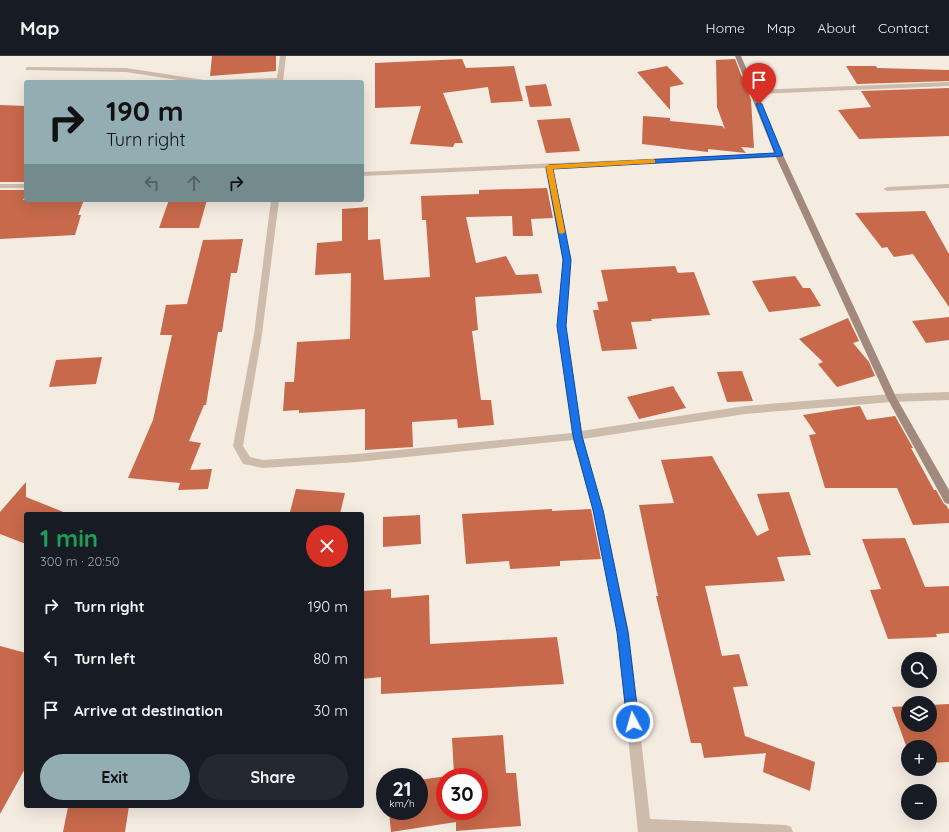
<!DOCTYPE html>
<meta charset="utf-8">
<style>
body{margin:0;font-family:Quicksand,sans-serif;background:#242831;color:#f1f3f6;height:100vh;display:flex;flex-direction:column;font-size:15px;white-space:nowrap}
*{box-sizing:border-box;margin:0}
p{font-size:13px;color:#9ea1a6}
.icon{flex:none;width:22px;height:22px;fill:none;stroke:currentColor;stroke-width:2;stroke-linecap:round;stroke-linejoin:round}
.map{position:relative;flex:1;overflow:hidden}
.details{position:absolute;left:24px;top:456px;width:340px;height:296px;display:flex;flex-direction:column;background:#171b24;border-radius:4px;box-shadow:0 4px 16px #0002}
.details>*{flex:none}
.guide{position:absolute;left:24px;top:24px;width:340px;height:122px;border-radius:4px;box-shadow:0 4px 16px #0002;background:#92aeb2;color:#111;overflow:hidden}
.controls{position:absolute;left:901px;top:596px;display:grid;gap:8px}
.controls a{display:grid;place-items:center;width:36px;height:36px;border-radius:50%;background:#171b24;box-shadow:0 4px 16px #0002;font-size:20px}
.speed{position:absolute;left:376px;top:712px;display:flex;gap:8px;font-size:20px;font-weight:700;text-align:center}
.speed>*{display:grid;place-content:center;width:52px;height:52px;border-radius:50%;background:#171b24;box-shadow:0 4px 16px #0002;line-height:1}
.speed small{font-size:10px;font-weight:400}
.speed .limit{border:6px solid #d22;background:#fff;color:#111}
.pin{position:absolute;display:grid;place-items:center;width:34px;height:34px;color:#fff;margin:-41px -17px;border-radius:50% 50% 50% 0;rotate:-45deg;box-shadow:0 0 4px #0007}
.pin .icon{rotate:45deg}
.me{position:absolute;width:44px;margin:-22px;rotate:354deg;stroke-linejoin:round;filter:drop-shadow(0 0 3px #0008)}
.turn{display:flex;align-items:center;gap:14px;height:84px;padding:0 16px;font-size:18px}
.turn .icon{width:52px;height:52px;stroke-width:2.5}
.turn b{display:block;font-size:28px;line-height:34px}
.lanes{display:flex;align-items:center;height:38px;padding:0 16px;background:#0003;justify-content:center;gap:20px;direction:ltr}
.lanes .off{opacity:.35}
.round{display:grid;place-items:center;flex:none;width:42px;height:42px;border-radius:21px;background:#242831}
.head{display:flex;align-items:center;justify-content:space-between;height:68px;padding:0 16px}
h1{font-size:24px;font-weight:700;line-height:30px;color:#1e9e55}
.cta{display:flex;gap:8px;margin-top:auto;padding:8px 16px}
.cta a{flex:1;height:46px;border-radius:24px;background:#92aeb2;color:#111;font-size:16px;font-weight:700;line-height:46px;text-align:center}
.cta a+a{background:#242831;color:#f1f3f6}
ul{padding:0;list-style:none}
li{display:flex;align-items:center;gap:12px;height:52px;padding:0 16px}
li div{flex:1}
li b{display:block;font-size:15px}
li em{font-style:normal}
header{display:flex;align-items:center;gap:24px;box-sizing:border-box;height:56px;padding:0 20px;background:#171b24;border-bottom:1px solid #363941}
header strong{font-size:19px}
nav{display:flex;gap:22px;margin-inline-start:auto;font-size:14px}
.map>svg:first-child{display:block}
.building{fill:#c8694b;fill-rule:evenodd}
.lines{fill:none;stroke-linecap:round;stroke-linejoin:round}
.street{fill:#cdbbac;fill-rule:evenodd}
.secondary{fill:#a18a7d;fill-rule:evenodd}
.route{fill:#1a73e8;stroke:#114b97}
.slow{fill:#f59e0b}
</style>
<header>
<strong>Map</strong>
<nav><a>Home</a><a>Map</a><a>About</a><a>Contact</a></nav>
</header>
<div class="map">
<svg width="949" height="776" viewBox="0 0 949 776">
<rect width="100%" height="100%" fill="#f4ebe1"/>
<path class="building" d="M212,0H276V15L210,20Z
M462,3L466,12L514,10L523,45L491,47L488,31L443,37L463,87H455L453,91L410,88L421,50L375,52V7Z
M735,3L751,44L754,92L741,91L746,97L708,93V96L642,88L643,60L670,62V65L722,70L725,73L717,51L716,4Z
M667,10L684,28L670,31V54L637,16Z
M846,10H876L877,12L949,14V25L857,28Z
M546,28L552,50L530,51L525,30Z
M949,32V80L859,83L838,54L871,51L861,35Z
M0,49L26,50V126H0Z
M570,62L580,95L546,97L537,64Z
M547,132L553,162L531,163L533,180H513L512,160L466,161L476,207L506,200L516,219L538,218L542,237L475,241L478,274L472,275L481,344H491L494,369L458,372L457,363L412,366L413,391L365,394V353L299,357V354L283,355L285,326H294L297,286L350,283L351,217L315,219L317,187L342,185V153L368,151V184L380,183L384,224L430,221L426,164H422L421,140L479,138V134Z
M0,134H26V139L23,144H84L78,159H81L75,179L0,183Z
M169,144H207L199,172H159Z
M925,155L949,198V251L913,198L894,201L887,191L882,192L855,157Z
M243,183L237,217H231L222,276H218L206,349H204L189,385L201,387L190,414L212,413L208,433L178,434L180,427L128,422L153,364L172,279H160L166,249L187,248L203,184Z
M675,210L678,217L694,216L710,259L651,263L652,265L631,266L637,293L602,295L593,254H599L597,246L608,245L601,214Z
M795,220L803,232H810L821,250L769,256L752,225Z
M949,261V284L926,287L912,265Z
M848,262L859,285L853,287L869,306L875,320L837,331L818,308L823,306L799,283Z
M102,301L96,328L49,331L56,304Z
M742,315L753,345L727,346L717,316Z
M673,330L686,352L639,363L627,341Z
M860,350L867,364L895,360L913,392H911L934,434H936L944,448L946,449L949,454V467L913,469L897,432H825L809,379L816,378L803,359Z
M712,400L757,480L769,474L757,438L789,436L811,499L777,501L785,525L705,530L722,600L739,598L748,630L733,631L745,680L815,706L810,735L763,716L766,697L704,702L701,687H691L656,540H658L639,449L674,447L661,404Z
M26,426V441L66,457V458H26V488L0,478V456Z
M296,433L345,437L340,458L290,456Z
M552,453V455L591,453L601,503L560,505V510L510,513L509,505L466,508L462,458Z
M420,459L421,488L383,491V461Z
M905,482L925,531L949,530V577L936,578L937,581L888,583L870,534L881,533L862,483Z
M391,533V542L429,539L430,588L557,581L564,628L381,638V621L362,623V535Z
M0,590L26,597V711L0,758Z
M949,648V706L930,707V691H908V695L892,651L908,650V669H930V649Z
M503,679L506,717H516L521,770L456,775V766L391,776L389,755H419V724L454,719L452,682ZM445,721H479V755H445Z
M78,750H129L125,776H63L68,751Z"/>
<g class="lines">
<path class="street" d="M280,0H286L283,26H209L212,24L277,22Z
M28,11L126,12L204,24L207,26H191L126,16L26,14V12Z
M949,26V30L754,38L751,36L754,34Z
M779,97H782V101L553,112L571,204L565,270L581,375L745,350L892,338L949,336V344L892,346L745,358L583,383L603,454L629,576L650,763L786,769L791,771L793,776H638L617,576L593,454L573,384L357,406L263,412L243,408L233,390L254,278L271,144H279L262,278L243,390L250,401L263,404L357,398L572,377L557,270L563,204L545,112L362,120V116Z
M0,128H26V132H0Z
M949,128V132L887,135L883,133L887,131Z"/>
<path class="secondary" d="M735,0H741L783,99L896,341L949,434V448L945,447L887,342L775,99Z"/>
</g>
<path class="route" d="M759,46L762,48L783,99L782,100L553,113L571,204L566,270L582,380L603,454L628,576L639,666L637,670L633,672L629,670L627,666L617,576L593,454L573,380L557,270L563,204L546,111L549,109L775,97L756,48Z"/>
<path class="slow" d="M653,103L655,104V107L553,113L565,176L562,178L559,177L546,111L547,109Z"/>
</svg>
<div class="controls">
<a><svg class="icon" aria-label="search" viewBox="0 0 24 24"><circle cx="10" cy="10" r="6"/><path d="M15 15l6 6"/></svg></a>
<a><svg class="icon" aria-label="layers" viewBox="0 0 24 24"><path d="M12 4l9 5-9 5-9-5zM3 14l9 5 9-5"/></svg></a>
<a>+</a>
<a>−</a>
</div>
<div class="speed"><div>21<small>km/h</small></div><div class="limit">30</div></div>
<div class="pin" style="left:759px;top:48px;background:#d93025"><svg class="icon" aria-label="arrive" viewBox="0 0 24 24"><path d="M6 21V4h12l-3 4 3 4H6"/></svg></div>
<svg class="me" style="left:633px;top:666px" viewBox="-20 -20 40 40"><circle r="17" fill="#1a73e8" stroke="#fff" stroke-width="3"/><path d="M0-11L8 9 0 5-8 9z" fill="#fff"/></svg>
<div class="guide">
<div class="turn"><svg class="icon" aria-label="right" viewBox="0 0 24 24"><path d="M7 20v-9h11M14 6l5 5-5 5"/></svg><div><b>190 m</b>Turn right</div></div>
<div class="lanes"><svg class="icon off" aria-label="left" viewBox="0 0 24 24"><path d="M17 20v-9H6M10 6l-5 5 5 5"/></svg><svg class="icon off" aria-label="ahead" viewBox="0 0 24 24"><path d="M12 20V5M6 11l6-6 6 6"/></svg><svg class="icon" aria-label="right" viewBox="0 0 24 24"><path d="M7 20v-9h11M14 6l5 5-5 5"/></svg></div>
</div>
<section class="details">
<div class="head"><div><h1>1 min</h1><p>300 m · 20:50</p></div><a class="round" style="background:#d93025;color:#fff"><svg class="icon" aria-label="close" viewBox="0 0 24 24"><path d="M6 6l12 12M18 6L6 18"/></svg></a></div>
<ul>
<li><svg class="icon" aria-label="right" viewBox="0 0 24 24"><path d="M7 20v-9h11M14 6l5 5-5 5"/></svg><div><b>Turn right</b></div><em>190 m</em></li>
<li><svg class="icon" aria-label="left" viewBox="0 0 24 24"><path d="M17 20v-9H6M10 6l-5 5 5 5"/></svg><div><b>Turn left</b></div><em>80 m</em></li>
<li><svg class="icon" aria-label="arrive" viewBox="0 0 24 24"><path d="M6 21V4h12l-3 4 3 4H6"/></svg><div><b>Arrive at destination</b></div><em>30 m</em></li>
</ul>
<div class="cta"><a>Exit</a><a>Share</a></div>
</section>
</div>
